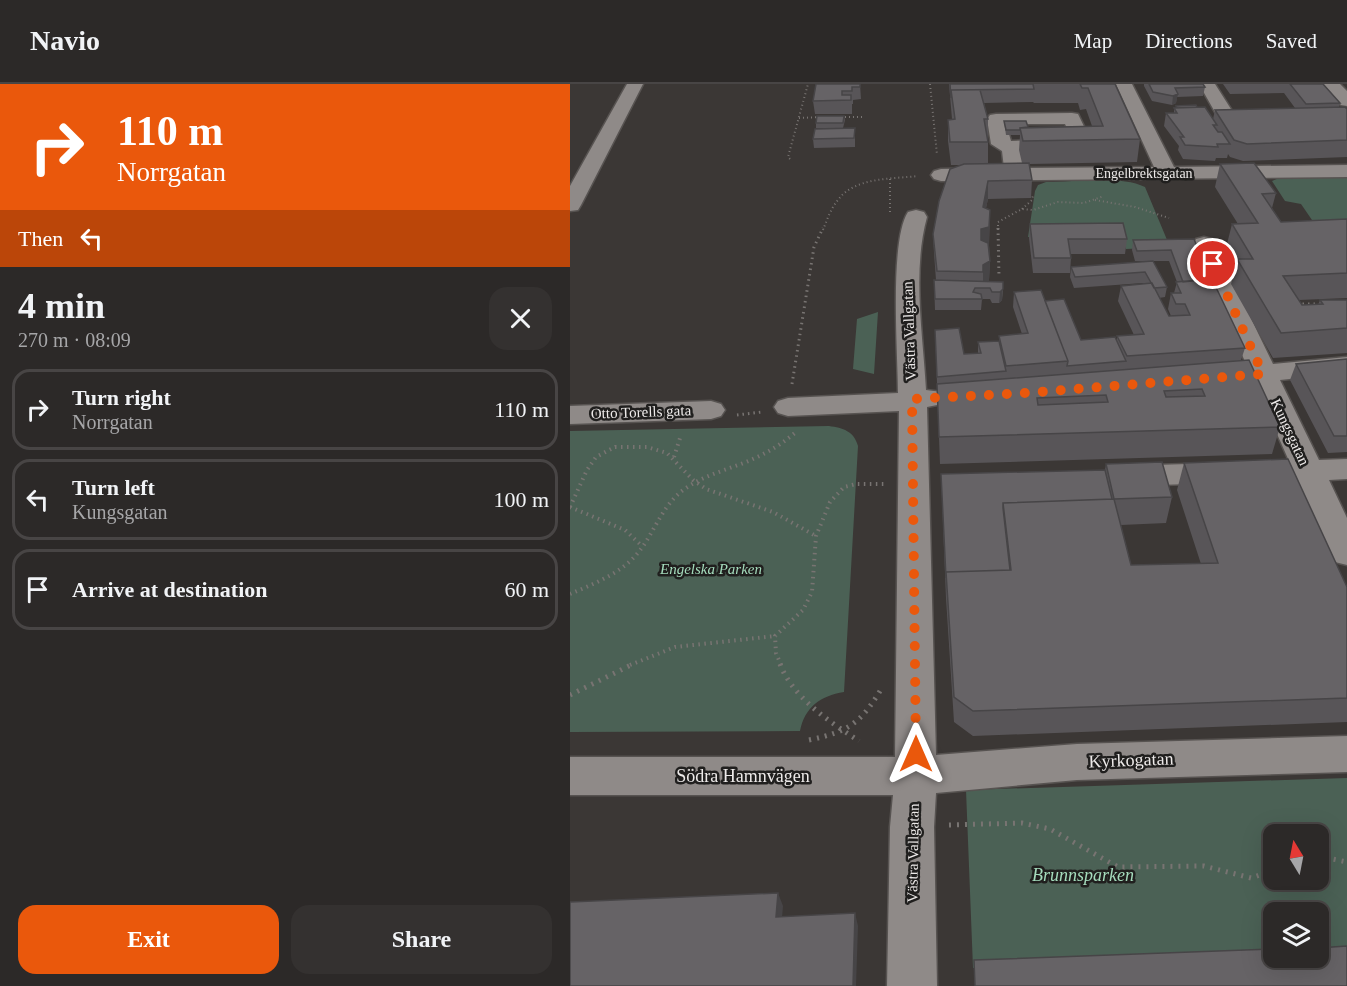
<!DOCTYPE html>
<meta charset="utf-8">
<style>
body{margin:0;font-family:"Times New Roman",serif;background:#343130;color:#f1f3f6;height:100vh;display:flex;flex-direction:column;font-size:22px;white-space:nowrap}
*{box-sizing:border-box;margin:0}
p{font-size:20px;color:#a6a6a8}
.icon{flex:none;width:33px;height:33px;fill:none;stroke:currentColor;stroke-width:2;stroke-linecap:round;stroke-linejoin:round}
.map{position:relative;flex:1;overflow:hidden}
.details{display:flex;flex-direction:column;background:#2c2928;width:570px}
.details>*{flex:none}
.top-card{background:#ea580c;color:#fff;overflow:hidden}
.needle{width:39px;rotate:350deg}
.buttons{position:absolute;left:693px;top:740px;display:grid;gap:12px}
.buttons a{display:grid;place-items:center;width:66px;height:66px;border-radius:12px;background:#2c2928;box-shadow:0 6px 24px #0002,0 0 0 2px #484545;font-size:30px}
.pin{position:absolute;display:grid;place-items:center;width:51px;height:51px;color:#fff;margin:-26px;border:3px solid #fff;border-radius:50%;box-shadow:0 2px 6px #0007}
.me{position:absolute;width:66px;margin:-33px;rotate:0deg;stroke-linejoin:round;filter:drop-shadow(0 0 4px #0008)}
.turn{display:flex;align-items:center;gap:21px;height:126px;padding:0 18px;font-size:27px}
.turn .icon{width:78px;height:78px;stroke-width:2.5}
.turn b{display:block;font-size:42px;line-height:51px}
.then{display:flex;align-items:center;height:57px;padding:0 18px;background:#0003;gap:12px;font-size:22px}
.round{display:grid;place-items:center;flex:none;width:63px;height:63px;border-radius:18px;background:#343130}
.overview{display:flex;align-items:center;justify-content:space-between;height:102px;padding:0 18px}
h1{font-size:36px;font-weight:700;line-height:45px}
.action{display:flex;gap:12px;margin-top:auto;padding:12px 18px}
.action a{flex:1;height:69px;border-radius:18px;background:#ea580c;color:#fff;font-size:24px;font-weight:700;line-height:69px;text-align:center}
.action a+a{background:#343130;color:#f1f3f6}
ul{padding:0;list-style:none}
li{display:flex;align-items:center;gap:18px;height:81px;margin:0 12px 9px;padding:0 6px;border:3px solid #484545;border-radius:18px}
li div{flex:1}
li b{display:block;font-size:22px}
li em{font-style:normal}
header{display:flex;align-items:center;gap:36px;box-sizing:border-box;height:84px;padding:0 30px;background:#2c2928;border-bottom:2px solid #484545}
header strong{font-size:28px}
nav{display:flex;gap:33px;margin-inline-start:auto;font-size:21px}
main{display:flex;flex:1;min-height:0}
.map>svg:first-child{display:block}
.green{fill:#4b6155;fill-rule:evenodd}
.lines{fill:none;stroke-linecap:round;stroke-linejoin:round}
.minor-casing{stroke:#575351;stroke-width:3}
.path-far3{stroke:#787472;stroke-width:2;stroke-dasharray:1 3;stroke-linecap:butt}
.path-far2{stroke:#787472;stroke-width:3;stroke-dasharray:1.5 4;stroke-linecap:butt}
.path-far1{stroke:#787472;stroke-width:4;stroke-dasharray:1.5 4.5;stroke-linecap:butt}
.path{stroke:#787472;stroke-width:5;stroke-dasharray:2 6;stroke-linecap:butt}
.minor{fill:#8f8a88;fill-rule:evenodd}
.wall{fill:#585558;fill-rule:evenodd}
.shaded-wall{fill:#474547}
.building{fill:#666366;stroke:#474547;stroke-width:1.5;fill-rule:evenodd}
.route{stroke:#ea580c;stroke-width:10;stroke-dasharray:0 18}
.labels{text-anchor:middle;stroke-width:5;stroke-linejoin:round;paint-order:stroke}
.far-street-label{font-size:14px;fill:#edeae9;stroke:#201f1e}
.street-label{font-size:15px;fill:#edeae9;stroke:#201f1e}
.park-label{font-size:15px;font-style:italic;fill:#a4dbbc;stroke:#201f1e}
.near-street-label{font-size:18px;fill:#edeae9;stroke:#201f1e}
.near-park-label{font-size:18px;font-style:italic;fill:#a4dbbc;stroke:#201f1e}
</style>
<header>
<strong>Navio</strong>
<nav><a>Map</a><a>Directions</a><a>Saved</a></nav>
</header>
<main>
<section class="details">
<div class="top-card">
<div class="turn"><svg class="icon" aria-label="right" viewBox="0 0 24 24"><path d="M7 20v-9h11M14 6l5 5-5 5"/></svg><div><b>110 m</b>Norrgatan</div></div>
<div class="then">Then<svg class="icon" aria-label="left" viewBox="0 0 24 24"><path d="M17 20v-9H6M10 6l-5 5 5 5"/></svg></div>
</div>
<div class="overview"><div><h1>4 min</h1><p>270 m · 08:09</p></div><a class="round"><svg class="icon" aria-label="close" viewBox="0 0 24 24"><path d="M6 6l12 12M18 6L6 18"/></svg></a></div>
<ul>
<li><svg class="icon" aria-label="right" viewBox="0 0 24 24"><path d="M7 20v-9h11M14 6l5 5-5 5"/></svg><div><b>Turn right</b><p>Norrgatan</p></div><em>110 m</em></li>
<li><svg class="icon" aria-label="left" viewBox="0 0 24 24"><path d="M17 20v-9H6M10 6l-5 5 5 5"/></svg><div><b>Turn left</b><p>Kungsgatan</p></div><em>100 m</em></li>
<li><svg class="icon" aria-label="arrive" viewBox="0 0 24 24"><path d="M6 21V4h12l-3 4 3 4H6"/></svg><div><b>Arrive at destination</b></div><em>60 m</em></li>
</ul>
<div class="action"><a>Exit</a><a>Share</a></div>
</section>
<div class="map">
<svg width="777" height="902" viewBox="0 0 777 902">
<rect width="100%" height="100%" fill="#3b3735"/>
<path class="green" d="M777,93V151L753,152L731,120L715,117L702,97L709,94Z
M476,98C504,98 551,91 575,103L600,163L556,165L551,152L458,153L465,107L468,101Z
M308,228L304,290L283,285L287,235Z
M259,342C273,344 284,347 288,362L274,608C250,612 235,623 230,647L0,648V347Z
M777,694V871L749,872L748,828H704V873H717L403,884L396,706ZM704,750H748V795H704Z"/>
<g class="lines">
<g class="minor-casing">
<path id="minor" d="M57,0H73L11,121L8,126L0,127V102Z
M546,0H562L604,83L777,81V93L371,97L364,95L361,91L364,87L371,85L434,84L432,67L421,60L417,35L420,31L426,30L502,29L508,30L521,57C511,72 469,68 451,68L454,84L584,83ZM436,40H495L502,55L441,57Z
M629,0H645L666,33L777,32V42L657,43L650,37Z
M753,0H770L777,7V22L771,21Z
M346,126L354,128L357,133C342,188 353,250 356,306L372,308L376,314L372,320L357,323L366,671L507,660L777,652V688L507,696L366,709L364,743L367,902H317L320,743L323,711H0V673H325L329,327L218,332L208,329L204,323L208,317L218,314L328,309C328,271 319,157 338,128Z
M634,153L642,155L645,160L703,280L777,273V289L710,296L749,376L777,375V395L759,396L777,434V481L765,478L728,397L551,402L540,399L536,392L540,385L551,382L719,377L684,298L641,302L631,300L627,294L631,288L677,282L623,160L626,155Z
M141,317L151,320L155,326L151,332L141,335L0,340V322Z"/>
</g>
<path class="path-far3" d="M360,0L367,71
M271,33H292
M229,34L252,33
M220,75L218,73L238,0
M320,95V130
M525,116L565,123L599,134
M452,125L462,116L463,111
M253,146C257,136 261,124 268,116C284,93 323,95 348,92
M428,146V138L452,125L463,126L488,118L514,119L534,112"/>
<path class="path-far2" d="M428,144L429,193
M727,220H753
M222,300L244,163L253,144
M167,331L192,328"/>
<path class="path-far1" d="M104,373L111,351
M0,423L17,386L26,373L45,363H77L97,369L123,396L136,405L203,428L246,452
M0,423L55,446L72,462
M0,510C23,500 50,490 67,470C85,449 91,421 116,404C136,390 161,385 183,375C199,368 213,359 226,348
M60,581L105,563L205,552
M211,581L206,569L205,552L233,526L242,508L246,452L260,418L274,403L286,400H314"/>
<path class="path" d="M210,580C223,614 260,638 289,657
M0,611L63,580
M239,656C277,648 290,640 310,607
M379,741L452,739L480,745L548,783L634,782L681,794L704,786
M748,772L777,778"/>
<use href="#minor" class="minor"/>
</g>
<path class="wall" d="M290,0L291,15L283,16V20H282V30H245L243,17Z
M379,0H545L570,55L567,78L459,80L462,96L461,114L418,115L416,124L420,126L419,161L420,177L419,196L418,197L433,198V208L432,216L429,219H422L420,215H412L411,226H365L364,196H366L364,169L363,150L394,81H381L378,57V36L382,35ZM463,18L464,19H508L510,26L516,25L522,42L458,43L434,37L436,51H450L449,66L452,79L418,80V35L414,19Z
M574,0H633L635,3L633,12L607,13L606,19L602,21L582,17L574,2Z
M653,0H753L770,19L769,23L777,25V73L673,77L660,73L658,70L657,74H646L645,77L613,75L608,66L609,62L594,42L596,29H604V24H606V22L627,23L643,35L645,26L725,24L714,9L660,10Z
M274,32L275,36L273,44H246V39Z
M285,44V63L244,64L243,55Z
M650,80L706,109L702,124L711,138L777,135V214L729,216L732,221H748L750,216H777V269L703,274L661,200L666,181L656,164L662,140H668L645,103Z
M460,140L557,155L555,170H501V174L500,189H463L459,154Z
M624,155L640,195L675,264L671,276L710,343L702,370L370,380L365,246L394,270L408,269V258L429,257V252L452,250L443,223L444,208L475,217L511,256L547,257V252L564,251L548,217L551,202L574,200L573,199L504,204L500,193L501,183L583,177L597,203L595,213L589,214L599,232H601L598,225L601,209H604L607,198L599,177H565L562,166L563,156Z
M777,275V368L758,369L720,296L726,280Z
M614,379L777,503V638L403,652L384,638L376,514L371,390L535,386L536,380L602,413L596,439L551,441L561,481L631,480L607,406Z"/>
<path class="shaded-wall" d="M608,10L606,19L602,21L603,12Z
M418,97V115L412,142L413,123Z
M419,143V161L411,164V145Z
M420,177L419,196L413,200V181Z
M433,198L432,216L429,219L430,208Z
M208,809L213,822L211,846L206,833Z
M285,829L288,842L286,902H283Z"/>
<path class="building" d="M246,0H290V3H282V7H272V11H281V16L243,17Z
M380,0H463L464,5L381,6V14Z
M510,0H545L570,55L453,57L450,44L533,42L518,4H512Z
M579,0H633L635,3L605,4L608,10L603,12L583,8Z
M720,0H753L770,19L736,20Z
M381,6H410L418,35H414L418,58H380L378,36L385,35Z
M626,21L627,23L607,24L606,22Z
M635,23L647,41H643L648,48H652L660,60H647L648,63L615,61L610,53H614L596,29H607L604,24Z
M775,23L777,25V56L677,60L664,56L645,26Z
M247,32H274L273,39H246Z
M434,37H456L458,43L450,44V46H436Z
M285,44L284,54L243,55L245,45Z
M459,79L462,96L418,97L413,123L420,126L419,143L411,145V156L418,159L420,177L413,181V188L367,187L363,150L369,117L380,85L394,80Z
M684,79L706,109L692,110L711,138L777,135V189L713,192L732,221L753,220L750,216H777V244L711,249L667,175H683L662,140L688,139L650,80Z
M553,139L557,155H498L501,174H464L460,140Z
M624,155L640,195L613,198L601,166L567,167L563,156Z
M583,177L597,203L584,204L575,188L505,193L501,183Z
M642,195L675,264L557,272L547,252L574,250L551,202L582,199L599,232L620,231L615,220H606L601,209H611L606,198Z
M364,196L433,198V205L430,208H422L420,204H405L403,208L411,210L412,215H365Z
M471,206L498,277L436,282L429,252L458,249L444,208Z
M494,215L511,256L545,253L556,277L497,282L498,277L475,217Z
M389,244L394,270L411,269L408,258L429,257L436,287L367,293L365,246Z
M777,275V352H764L726,280Z
M679,276L710,343L369,353L367,300ZM632,305L635,312L596,313L594,307ZM536,311L538,318L468,321L467,314Z
M718,375L777,503V614L403,627L384,613L376,488L441,486L433,419L544,415L561,481L648,479L614,379Z
M592,378L602,413L544,415L536,380Z
M535,386L542,415L433,419V424L440,486L376,488V494L371,390Z
M208,809L206,833L285,829L283,902H0V818Z
M777,862V902H405L404,876L704,865V873H748V864Z"/>
<g class="lines">
<path class="route" d="M346,670L342,315L456,309L693,290L643,180"/>
</g>
<g class="labels">
<g class="far-street-label">
<text x="574" y="94">Engelbrektsgatan</text>
</g>
<g class="street-label">
<text transform="translate(339 247) rotate(-92)" y="5">Västra Vallgatan</text>
<text transform="translate(71 328) rotate(-2)" y="5">Otto Torells gata</text>
<text transform="translate(720 348) rotate(65)" y="5">Kungsgatan</text>
<text transform="translate(343 769) rotate(-89)" y="5">Västra Vallgatan</text>
</g>
<g class="park-label">
<text x="141" y="490">Engelska Parken</text>
</g>
<g class="near-street-label">
<text transform="translate(561 676) rotate(-2)" y="6">Kyrkogatan</text>
<text x="173" y="698">Södra Hamnvägen</text>
</g>
<g class="near-park-label">
<text x="513" y="797">Brunnsparken</text>
</g>
</g>
</svg>
<div class="buttons">
<a><svg class="needle" viewBox="-14 -14 28 28"><path d="M0-13l5 13h-10z" fill="#e53935"/><path d="M0 13l5-13h-10z" fill="#a6a6a8"/></svg></a>
<a><svg class="icon" aria-label="layers" viewBox="0 0 24 24"><path d="M12 4l9 5-9 5-9-5zM3 14l9 5 9-5"/></svg></a>
</div>
<div class="pin" style="left:643px;top:180px;background:#d93025"><svg class="icon" aria-label="arrive" viewBox="0 0 24 24"><path d="M6 21V4h12l-3 4 3 4H6"/></svg></div>
<svg class="me" style="left:346px;top:670px" viewBox="-20 -20 40 40"><path d="M0-17L14 15 0 8-14 15z" fill="#ea580c" stroke="#fff" stroke-width="4"/></svg>
</div>
</main>
